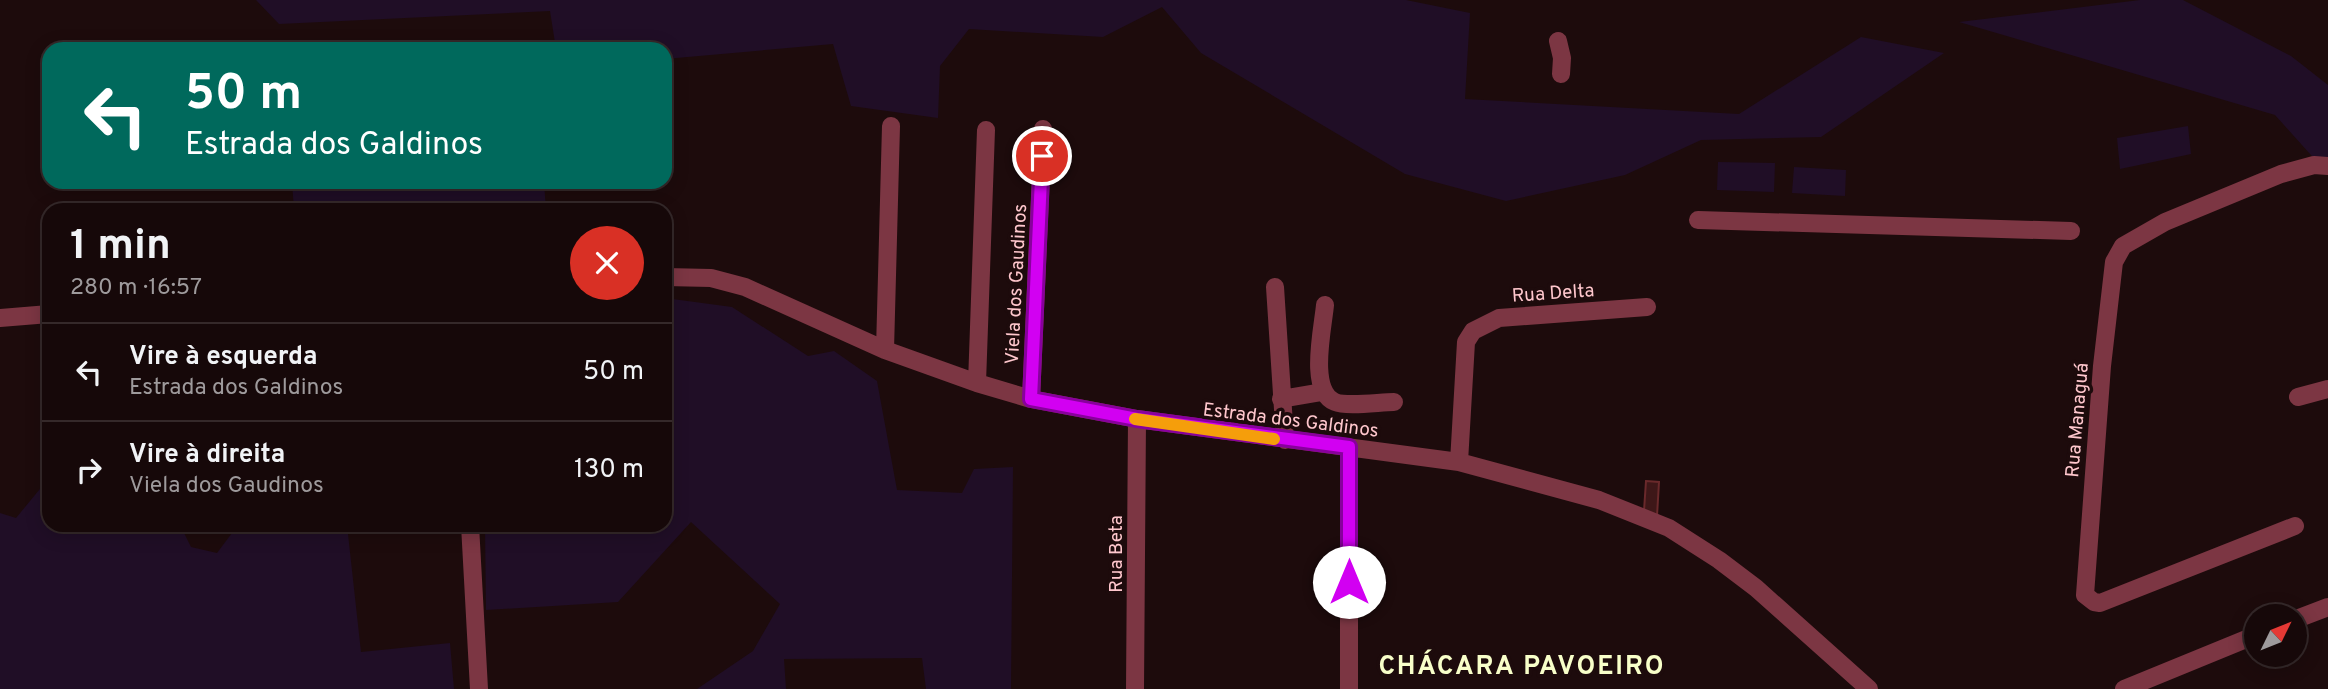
<!DOCTYPE html>
<html lang="pt">
<meta charset="utf-8">
<style>
body{margin:0;font-family:Overpass,sans-serif;background:#1f1112;color:#f1f3f6;height:100vh;display:flex;flex-direction:column;font-size:26px;white-space:nowrap}
*{box-sizing:border-box;margin:0}
p{font-size:23px;color:#9e9a9c}
.icon{flex:none;width:38px;height:38px;fill:none;stroke:currentColor;stroke-width:2;stroke-linecap:round;stroke-linejoin:round}
.map{position:relative;flex:1;overflow:hidden}
.sheet{position:absolute;left:42px;top:203px;width:630px;height:329px;display:flex;flex-direction:column;background:#160809;border-radius:21px;box-shadow:0 4px 18px #0003,0 0 0 2px #35292a}
.sheet>*{flex:none}
.top-card{position:absolute;left:42px;top:42px;width:630px;height:147px;border-radius:21px;box-shadow:0 4px 18px #0003,0 0 0 2px #35292a;background:#00695c;color:#fff;overflow:hidden}
.needle{width:46px;rotate:47deg}
.tools{position:absolute;left:2244px;top:604px;display:grid;gap:14px}
.tools a{display:grid;place-items:center;width:63px;height:63px;border-radius:50%;background:#160809;box-shadow:0 4px 18px #0003,0 0 0 2px #35292a;font-size:35px}
.pin{position:absolute;display:grid;place-items:center;width:60px;height:60px;color:#fff;margin:-30px;border:4px solid #fff;border-radius:50%;box-shadow:0 2px 7px #0007}
.me{position:absolute;width:77px;margin:-38px;rotate:0deg;stroke-linejoin:round;filter:drop-shadow(0 0 5px #0008)}
.turn{display:flex;align-items:center;gap:24px;height:147px;padding:0 28px;font-size:32px}
.turn .icon{width:91px;height:91px;stroke-width:2.5}
.turn b{display:block;font-size:49px;line-height:60px}
.round{display:grid;place-items:center;flex:none;width:74px;height:74px;border-radius:37px;background:#1f1112}
.summary{display:flex;align-items:center;justify-content:space-between;height:119px;padding:0 28px}
h1{font-size:42px;font-weight:700;line-height:52px}
ul{padding:0;list-style:none}
li{display:flex;align-items:center;gap:21px;height:98px;padding:0 28px;border-top:2px solid #35292a}
li div{flex:1}
li b{display:block;font-size:26px}
li em{font-style:normal}
.map>svg:first-child{display:block}
.green{fill:#200e26}
.building{fill:#3e1718;stroke:#6a292b;stroke-width:2}
.lines{fill:none;stroke-linecap:round;stroke-linejoin:round}
.minor{stroke:#7c3643;stroke-width:18}
.route-casing{stroke:#88009d;stroke-width:18}
.route{stroke:#d200f2;stroke-width:12}
.slow{stroke:#f59e0b;stroke-width:12}
.labels{text-anchor:middle;stroke-width:7;stroke-linejoin:round;paint-order:stroke}
.street-label{font-size:19px;fill:#ffc7cd;stroke:#1d0b0c}
.district-label{font-size:26px;font-weight:bold;letter-spacing:2px;fill:#f8ffc9;stroke:#1d0b0c}
</style>
<div class="map">
<svg width="2328" height="689" viewBox="0 0 2328 689">
<rect width="100%" height="100%" fill="#1d0b0c"/>
<path class="green" d="M256,0H1406L1470,13L1465,99L1739,114L1861,37L1944,53L1821,137L1701,140L1625,175L1506,201L1405,174L1201,53L1162,7L1103,37L969,29L940,66L938,118L851,106L833,44L665,59V49H556L550,11L279,24Z
M2140,0H2183L2291,56L2328,85V174L2275,115L1959,22Z
M2188,126L2191,154L2120,169L2117,138Z
M1718,162L1775,163L1774,192L1717,190Z
M1794,167L1846,170L1845,196L1792,193Z
M292,182H544L546,210H294Z
M665,298L732,307L808,356L834,351L877,381L897,490L962,493L974,469L1013,467L1011,689H926L922,658L784,659L786,689H697L753,651L780,604L691,522L618,602L486,610L485,525H665Z
M49,478V525H180L191,547L217,553L238,525H347L361,652L450,643L454,689H0V513L16,518Z"/>
<path class="building" d="M1646,481L1659,482L1657,516L1644,511Z"/>
<g class="lines">
<path class="minor" d="M1558,41L1562,58L1561,74
M1698,220L2071,231
M665,277L711,278L745,287L885,350L977,383L1031,399L1137,419L1459,462L1599,500L1669,528L1719,560L1756,588L1869,689
M1275,287L1285,440
M1325,305C1323,328 1308,391 1335,402C1347,407 1380,402 1394,402
M0,318L49,314
M885,350L891,126
M977,383L986,130
M2298,397L2328,389
M1031,399L1043,129
M1281,399L1322,392
M1459,462L1466,342L1473,331L1499,318L1647,307
M470,525L479,689
M2295,526L2100,603L2094,602L2085,595L2102,366L2114,262L2123,246L2165,222L2281,174L2314,165L2328,166
M2294,620L2328,607
M1135,689L1137,419
M1349,689V447
M2124,689L2256,635"/>
</g>
<g class="lines">
<g class="route-casing">
<path id="route" d="M1042,156L1031,399L1137,419L1349,447V582"/>
</g>
<use href="#route" class="route"/>
<path class="slow" d="M1135,419L1274,439"/>
</g>
<g class="labels">
<g class="street-label">
<text transform="translate(1015 284) rotate(-87)" y="7">Viela dos Gaudinos</text>
<text transform="translate(1553 292) rotate(-4)" y="7">Rua Delta</text>
<text transform="translate(1291 419) rotate(7)" y="7">Estrada dos Galdinos</text>
<text transform="translate(2076 420) rotate(-85)" y="7">Rua Managuá</text>
<text transform="translate(1115 554) rotate(-90)" y="7">Rua Beta</text>
</g>
<g class="district-label">
<text x="1522" y="674">CHÁCARA PAVOEIRO</text>
</g>
</g>
</svg>
<div class="tools">
<a><svg class="needle" viewBox="-14 -14 28 28"><path d="M0-13l5 13h-10z" fill="#e53935"/><path d="M0 13l5-13h-10z" fill="#9e9a9c"/></svg></a>
</div>
<div class="pin" style="left:1042px;top:156px;background:#d93025"><svg class="icon" aria-label="arrive" viewBox="0 0 24 24"><path d="M6 21V4h12l-3 4 3 4H6"/></svg></div>
<svg class="me" style="left:1349px;top:582px" viewBox="-20 -20 40 40"><circle r="19" fill="#fff"/><path d="M0-13L10 11 0 6-10 11z" fill="#d200f2"/></svg>
<div class="top-card">
<div class="turn"><svg class="icon" aria-label="left" viewBox="0 0 24 24"><path d="M17 20v-9H6M10 6l-5 5 5 5"/></svg><div><b>50 m</b>Estrada dos Galdinos</div></div>
</div>
<section class="sheet">
<div class="summary"><div><h1>1 min</h1><p>280 m · 16:57</p></div><a class="round" style="background:#d93025;color:#fff"><svg class="icon" aria-label="close" viewBox="0 0 24 24"><path d="M6 6l12 12M18 6L6 18"/></svg></a></div>
<ul>
<li><svg class="icon" aria-label="left" viewBox="0 0 24 24"><path d="M17 20v-9H6M10 6l-5 5 5 5"/></svg><div><b>Vire à esquerda</b><p>Estrada dos Galdinos</p></div><em>50 m</em></li>
<li><svg class="icon" aria-label="right" viewBox="0 0 24 24"><path d="M7 20v-9h11M14 6l5 5-5 5"/></svg><div><b>Vire à direita</b><p>Viela dos Gaudinos</p></div><em>130 m</em></li>
</ul>
</section>
</div>
